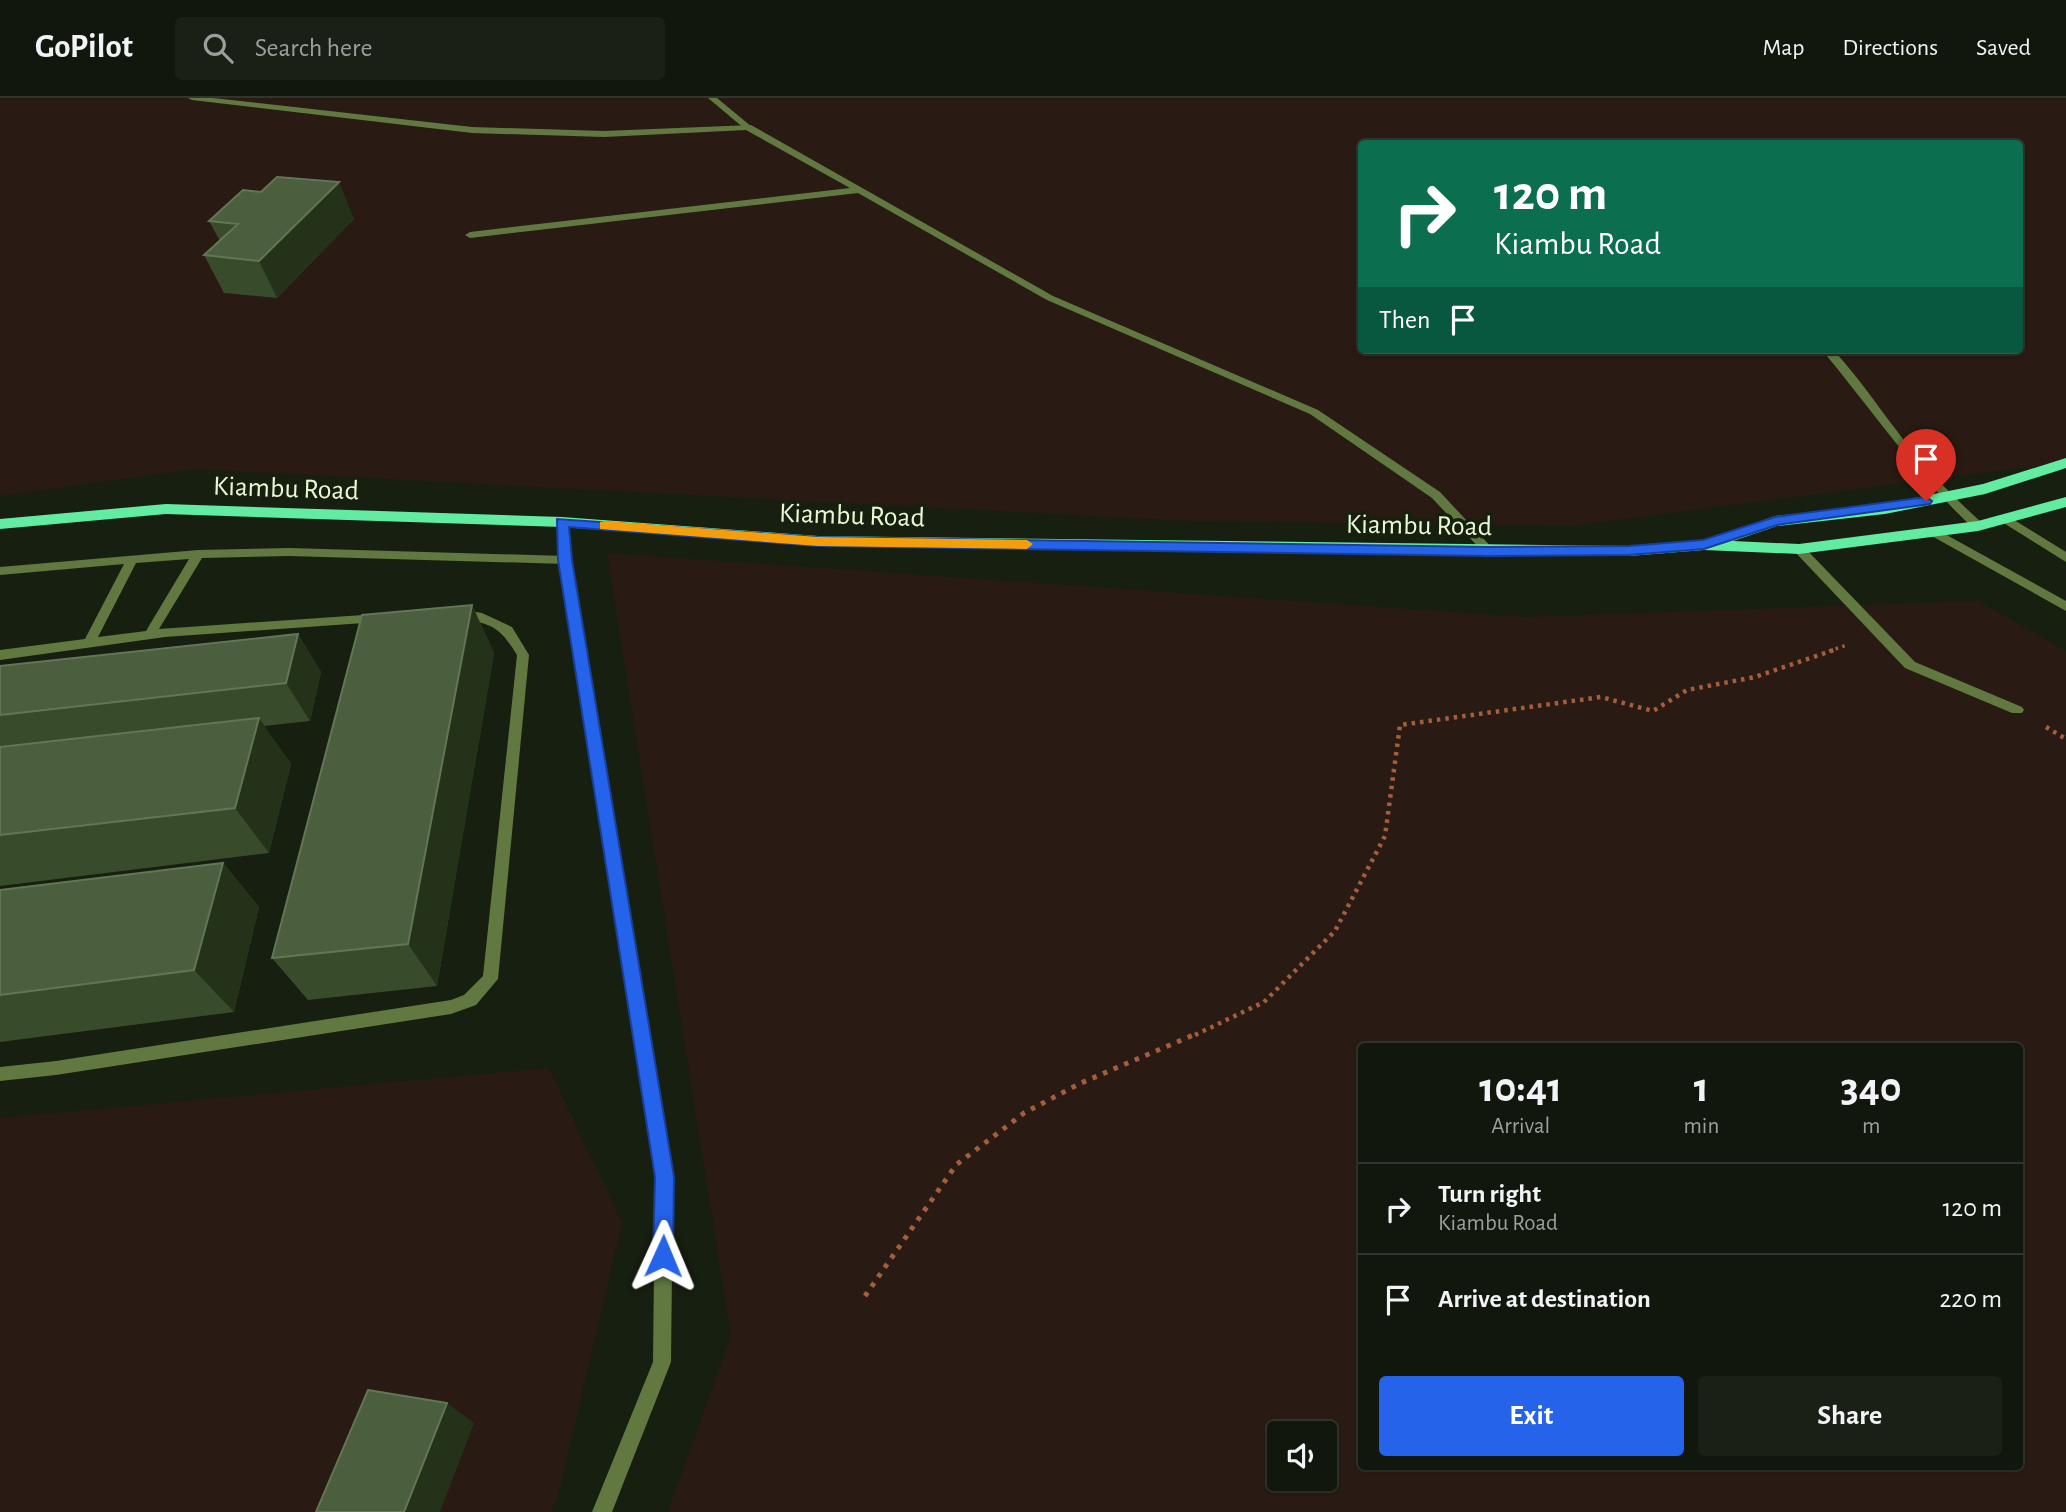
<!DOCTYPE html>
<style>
body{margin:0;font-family:"Alegreya Sans",sans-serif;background:#1a2015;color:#f1f3f6;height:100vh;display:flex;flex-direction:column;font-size:26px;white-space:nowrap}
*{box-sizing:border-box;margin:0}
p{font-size:23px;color:#9c9f9d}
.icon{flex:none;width:38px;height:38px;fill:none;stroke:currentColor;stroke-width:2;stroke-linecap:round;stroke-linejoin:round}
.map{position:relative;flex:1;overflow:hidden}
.drawer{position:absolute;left:1358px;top:945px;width:665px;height:427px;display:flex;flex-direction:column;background:#11170c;border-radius:7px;box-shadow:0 2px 5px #0004,0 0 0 2px #30362d}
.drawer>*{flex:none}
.banner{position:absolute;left:1358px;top:42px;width:665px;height:214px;border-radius:7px;box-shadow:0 2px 5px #0004,0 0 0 2px #30362d;background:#0b6e4f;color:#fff;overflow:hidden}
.fabs{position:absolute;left:1267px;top:1323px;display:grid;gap:14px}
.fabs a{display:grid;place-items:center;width:70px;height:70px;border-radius:7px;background:#11170c;box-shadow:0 2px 5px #0004,0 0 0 2px #30362d;font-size:35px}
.pin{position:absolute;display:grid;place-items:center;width:60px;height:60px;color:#fff;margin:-72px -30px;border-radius:50% 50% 50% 0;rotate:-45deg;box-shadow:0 0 7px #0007}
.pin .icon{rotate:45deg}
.me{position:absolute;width:77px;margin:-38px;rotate:1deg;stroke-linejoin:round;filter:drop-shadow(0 0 5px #0008)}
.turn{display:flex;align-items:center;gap:24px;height:147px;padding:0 21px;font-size:32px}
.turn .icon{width:91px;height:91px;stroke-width:2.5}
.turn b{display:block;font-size:49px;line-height:60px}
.then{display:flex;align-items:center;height:66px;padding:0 21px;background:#0003;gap:14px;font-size:26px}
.eta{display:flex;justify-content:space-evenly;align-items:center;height:119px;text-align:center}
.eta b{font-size:42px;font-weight:600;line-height:49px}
.primary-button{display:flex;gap:14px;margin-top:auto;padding:14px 21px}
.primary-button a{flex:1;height:80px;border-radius:7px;background:#2563eb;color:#fff;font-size:28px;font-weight:600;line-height:80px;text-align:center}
.primary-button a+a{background:#1a2015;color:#f1f3f6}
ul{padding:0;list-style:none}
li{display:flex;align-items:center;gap:21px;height:91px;padding:0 21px;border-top:2px solid #30362d}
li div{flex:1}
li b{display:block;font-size:26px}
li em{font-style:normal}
header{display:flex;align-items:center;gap:42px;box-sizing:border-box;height:98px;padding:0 35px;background:#11170c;border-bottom:2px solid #30362d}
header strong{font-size:33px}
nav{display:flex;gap:38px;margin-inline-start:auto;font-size:24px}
.search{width:490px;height:63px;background:#1a2015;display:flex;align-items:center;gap:18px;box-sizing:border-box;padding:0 24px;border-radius:7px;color:#9c9f9d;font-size:26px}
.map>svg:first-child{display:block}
.green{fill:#291b13;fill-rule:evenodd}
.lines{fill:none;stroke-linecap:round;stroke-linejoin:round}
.path-far2{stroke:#a45e3d;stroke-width:3.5;stroke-dasharray:2.5 4.5;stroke-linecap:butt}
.path-far1{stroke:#a45e3d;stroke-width:4.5;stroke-dasharray:3.5 5;stroke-linecap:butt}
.path{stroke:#a45e3d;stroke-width:5;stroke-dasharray:4.5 7;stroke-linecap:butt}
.service{fill:#617940;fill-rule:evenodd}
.minor{fill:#617940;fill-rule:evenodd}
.trunk{fill:#62eca2;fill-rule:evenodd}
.wall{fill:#384b2b}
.shaded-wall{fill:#233218}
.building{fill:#4b5e3d;stroke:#637654;stroke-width:2}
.route{fill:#2563eb;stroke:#184099;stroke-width:2}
.slow{fill:#f59e0b}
.labels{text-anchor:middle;stroke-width:7;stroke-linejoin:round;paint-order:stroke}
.street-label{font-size:28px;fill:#e7f9d3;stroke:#171f10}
</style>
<header>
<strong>GoPilot</strong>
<div class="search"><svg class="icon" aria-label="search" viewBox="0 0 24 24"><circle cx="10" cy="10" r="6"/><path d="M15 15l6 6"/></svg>Search here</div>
<nav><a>Map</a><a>Directions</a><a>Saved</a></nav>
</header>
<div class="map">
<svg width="2066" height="1414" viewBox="0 0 2066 1414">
<rect width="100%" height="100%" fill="#171f10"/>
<path class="green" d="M0,0H2066V364L1570,428L1188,423L195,371L0,398ZM1362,46H2020V252H1362Z
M607,455L1524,519L1978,503L2066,553V1414H668L731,1238ZM1362,948H2020V1368H1362ZM1279,1335H1325V1381H1279Z
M549,970L622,1125L558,1399L550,1414H0V1020Z"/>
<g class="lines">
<path class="path-far2" d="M1829,553L1847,547"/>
<path class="path-far1" d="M2046,629L2066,641
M1195,937L1264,904L1335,833L1385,738L1400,627L1601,599L1653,613L1687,592L1755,579L1834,552"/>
<path class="path" d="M865,1198L956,1067L1024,1015L1081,985L1198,935"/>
<path class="service" d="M708,0H717L752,29L745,31Z
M1822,252H1833C1857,277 1876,306 1897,333C1922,367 1951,397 1982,425V431H1974C1916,377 1872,312 1822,252Z
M2006,417L2066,454V464L2002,424L2000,421Z
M1934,430L2066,503V513L1930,437L1928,434Z
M1799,447L1803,448L1915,564L2022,609L2024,612L2022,615H2012L1905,570L1795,454L1793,451Z
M289,450L565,458L571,462L565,466L289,458L202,460L159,531L378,516L384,520L378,524L165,539L0,562V552L85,541L124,466L0,477V469L198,452ZM189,461L146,533L98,539L136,465Z
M458,511L482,515L512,529L529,557L498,881L476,907L451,916L56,977L0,983V969L56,963L451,902L464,897L483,878L517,557C497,524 489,527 454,518L452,515L454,512Z"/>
<path class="minor" d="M188,0H213L472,29L604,33L751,27L1053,198L1318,312L1440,394L1495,453L1493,456H1485L1432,400L1310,316L1047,202L858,95L470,140L465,137L470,134L850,90L746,32L604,39L472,35L192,2Z
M562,420L568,424L571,462L673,1079L671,1264L612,1414H592L653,1264L655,1079L559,462L556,424Z"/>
<path class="trunk" d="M2066,360V370L1985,396L1885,416L1777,428L1733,443L1799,446L1978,423L2066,399V409L1978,433L1799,456L1704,452L1629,458L818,448L562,429L166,416L0,431V421L166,406L562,419L818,438L1629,448L1708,442L1775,418L1885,406L1983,386Z"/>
</g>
<path class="wall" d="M354,121L277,200L224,195L204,157L220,143L209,123Z
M472,507L494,555L437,888L308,902L272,860Z
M298,536L321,574L310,623L264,628L291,666L269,755L0,788V568Z
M223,765L259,809L234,914L0,944V792Z"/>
<path class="shaded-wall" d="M339,84L354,121L277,200L259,163Z
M472,507L494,555L437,888L408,846Z
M298,536L321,574L310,623L286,585Z
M259,620L291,666L269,755L235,710Z
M223,765L259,809L234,914L194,872Z
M447,1305L474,1325L440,1414H404Z"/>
<path class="building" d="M277,79L339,84L259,163L204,157L238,126L209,123L243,92L261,94Z
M472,507L408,846L272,860L362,517Z
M298,536L286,585L0,617V568Z
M259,620L235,710L0,737V649Z
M223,765L194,872L0,897V792Z
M368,1292L447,1305L404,1414H316Z"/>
<path class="route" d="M1926,399L1932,403L1930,406L1777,427L1704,451L1629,457L1489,458L818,448L569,429L572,462L674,1079L673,1158L670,1165L663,1168L656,1165L653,1158L655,1079L558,462L557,421L818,439L1489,449L1629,448L1703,442L1775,419Z"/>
<path class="slow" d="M605,423L818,439L1027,442L1033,446L1027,451L818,448L600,431V424Z"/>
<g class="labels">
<g class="street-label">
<text transform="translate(286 389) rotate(2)" y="10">Kiambu Road</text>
<text transform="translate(852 416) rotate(2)" y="10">Kiambu Road</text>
<text transform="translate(1419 426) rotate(1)" y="10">Kiambu Road</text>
</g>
</g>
</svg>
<div class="fabs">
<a><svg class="icon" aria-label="sound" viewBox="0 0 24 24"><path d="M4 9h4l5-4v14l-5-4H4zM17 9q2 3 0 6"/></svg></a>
</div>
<div class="pin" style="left:1926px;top:403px;background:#d93025"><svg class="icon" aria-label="arrive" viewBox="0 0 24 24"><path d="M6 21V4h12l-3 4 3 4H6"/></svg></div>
<svg class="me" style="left:663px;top:1158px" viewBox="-20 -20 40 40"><path d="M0-17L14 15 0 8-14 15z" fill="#2563eb" stroke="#fff" stroke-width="4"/></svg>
<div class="banner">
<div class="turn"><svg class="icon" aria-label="right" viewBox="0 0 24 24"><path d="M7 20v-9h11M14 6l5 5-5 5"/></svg><div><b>120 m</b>Kiambu Road</div></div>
<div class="then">Then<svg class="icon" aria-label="arrive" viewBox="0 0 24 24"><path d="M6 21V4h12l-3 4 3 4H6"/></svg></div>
</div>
<section class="drawer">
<div class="eta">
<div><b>10:41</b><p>Arrival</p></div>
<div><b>1</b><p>min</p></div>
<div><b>340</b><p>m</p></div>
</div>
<ul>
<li><svg class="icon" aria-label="right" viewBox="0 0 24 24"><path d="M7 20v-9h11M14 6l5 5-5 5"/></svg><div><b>Turn right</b><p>Kiambu Road</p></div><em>120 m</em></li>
<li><svg class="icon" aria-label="arrive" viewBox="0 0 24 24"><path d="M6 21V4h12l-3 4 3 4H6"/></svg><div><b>Arrive at destination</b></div><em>220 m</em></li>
</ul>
<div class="primary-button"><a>Exit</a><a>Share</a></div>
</section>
</div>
